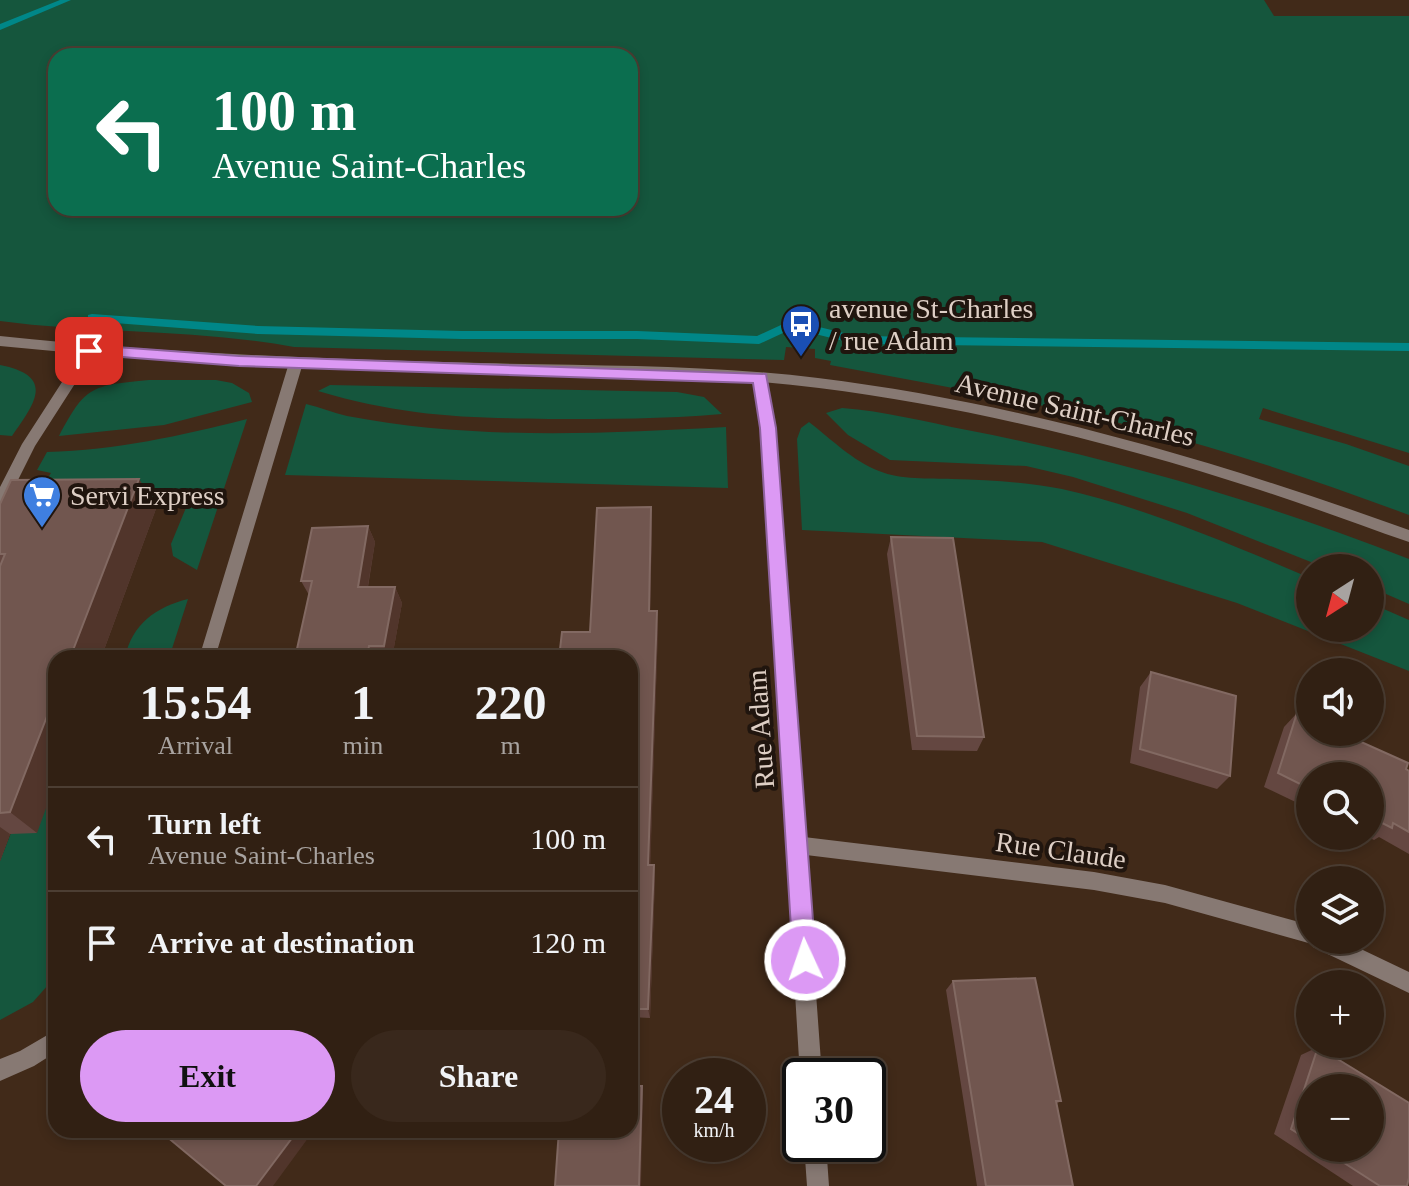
<!DOCTYPE html>
<meta charset="utf-8">
<style>
body{margin:0;font-family:"Times New Roman",serif;background:#39281c;color:#f1f3f6;height:100vh;display:flex;flex-direction:column;font-size:30px;white-space:nowrap}
*{box-sizing:border-box;margin:0}
p{font-size:26px;color:#a8a3a0}
.icon{flex:none;width:44px;height:44px;fill:none;stroke:currentColor;stroke-width:2;stroke-linecap:round;stroke-linejoin:round}
.map{position:relative;flex:1;overflow:hidden}
.side{position:absolute;left:48px;top:650px;width:590px;height:488px;display:flex;flex-direction:column;background:#312013;border-radius:24px;box-shadow:0 4px 12px #0003,0 0 0 2px #4c3e33}
.side>*{flex:none}
.banner{position:absolute;left:48px;top:48px;width:590px;height:168px;border-radius:24px;box-shadow:0 4px 12px #0003,0 0 0 2px #4c3e33;background:#0b6e4f;color:#fff;overflow:hidden}
.needle{width:52px;rotate:216deg}
.controls{position:absolute;left:1296px;top:554px;display:grid;gap:16px}
.controls a{display:grid;place-items:center;width:88px;height:88px;border-radius:50%;background:#312013;box-shadow:0 4px 12px #0003,0 0 0 2px #4c3e33;font-size:40px}
.speed{position:absolute;left:662px;top:1058px;display:flex;gap:16px;font-size:40px;font-weight:700;text-align:center}
.speed>*{display:grid;place-content:center;width:104px;height:104px;border-radius:50%;background:#312013;box-shadow:0 4px 12px #0003,0 0 0 2px #4c3e33;line-height:1}
.speed small{font-size:20px;font-weight:400}
.speed .limit{border:4px solid #111;border-radius:12px;background:#fff;color:#111}
.pin{position:absolute;display:grid;place-items:center;width:68px;height:68px;color:#fff;margin:-34px;border-radius:16px;box-shadow:0 4px 12px #0006}
.me{position:absolute;width:88px;margin:-44px;rotate:357deg;stroke-linejoin:round;filter:drop-shadow(0 0 6px #0008)}
.turn{display:flex;align-items:center;gap:28px;height:168px;padding:0 32px;font-size:36px}
.turn .icon{width:104px;height:104px;stroke-width:2.5}
.turn b{display:block;font-size:56px;line-height:68px}
.eta{display:flex;justify-content:space-evenly;align-items:center;height:136px;text-align:center}
.eta b{font-size:48px;font-weight:800;line-height:56px}
.cta{display:flex;gap:16px;margin-top:auto;padding:16px 32px}
.cta a{flex:1;height:92px;border-radius:48px;background:#dc99f4;color:#111;font-size:32px;font-weight:800;line-height:92px;text-align:center}
.cta a+a{background:#39281c;color:#f1f3f6}
ul{padding:0;list-style:none}
li{display:flex;align-items:center;gap:24px;height:104px;padding:0 32px;border-top:2px solid #4c3e33}
li div{flex:1}
li b{display:block;font-size:30px}
li em{font-style:normal}
.map>svg:first-child{display:block}
.green{fill:#15563d;fill-rule:evenodd}
.lines{fill:none;stroke-linecap:round;stroke-linejoin:round}
.stream{fill:#008788;fill-rule:evenodd}
.service{fill:#877973;fill-rule:evenodd}
.minor{fill:#877973;fill-rule:evenodd}
.tertiary{fill:#877973;fill-rule:evenodd}
.wall{fill:#644741;fill-rule:evenodd}
.shaded-wall{fill:#51352b}
.building{fill:#71564f;stroke:#826962;stroke-width:2}
.route{fill:#dc99f4;stroke:#8f639f;stroke-width:2}
.labels{text-anchor:middle;stroke-width:8;stroke-linejoin:round;paint-order:stroke}
.poi-label{font-size:28px;fill:#decfc5;stroke:#20150e;text-anchor:start}
.street-label{font-size:28px;fill:#decfc5;stroke:#20150e}
</style>
<div class="map">
<svg width="1409" height="1186" viewBox="0 0 1409 1186">
<rect width="100%" height="100%" fill="#412a19"/>
<path class="green" d="M0,0H1264L1274,16H1409V453L1263,408L1259,419L1346,444L1409,466V515C1323,483 1236,453 1147,430C1042,403 936,385 830,365L831,361L815,358V349L786,347L784,360L294,347C197,329 97,334 0,321ZM630,56V208H56V56Z
M0,365C56,376 35,403 12,436L0,435Z
M149,380H216L232,383L249,393L252,402L164,425L59,436C86,385 91,386 149,380Z
M330,385L677,392L704,397L722,414C664,419 607,419 549,419C463,418 402,416 318,391Z
M306,404C320,407 333,413 347,416C472,440 600,434 726,427L728,488L285,475Z
M842,408C884,411 926,422 967,430C1118,459 1266,503 1409,559V604L1370,587V568H1326L1187,513L1073,477L1026,466L890,460L848,435L826,413Z
M247,419L197,570L173,556L171,544L190,498L161,496L157,506L30,504L51,473L37,470L47,452C116,450 180,436 247,419Z
M809,422C831,439 853,461 879,471C901,480 929,478 952,479C989,480 1026,482 1062,489C1147,508 1230,544 1310,578V628H1370V603L1409,620V671L1237,603L1042,542L802,530L797,439L801,428Z
M188,599L169,658H125C132,624 156,607 188,599Z
M56,781V976L33,1002L0,1020V861L11,833Z"/>
<g class="lines">
<path class="stream" d="M60,0H71L0,30V24Z
M92,314L258,326L462,331H637L757,336L781,325H811L856,336L1409,343V351L856,344L811,333H783L759,344L637,339H462L258,334L88,321V315Z"/>
<path class="service" d="M89,346L96,351L35,446L5,506L0,508V487L22,444L84,348Z"/>
<path class="minor" d="M296,358L303,363L215,658H199L289,363Z
M760,373L767,378L775,428L804,837L1094,872L1165,885L1310,925V940H1342L1409,972V993L1313,947L1312,944L1165,903L1094,890L806,855L822,1076H800L761,428L753,378Z
M56,1030V1052L34,1066L0,1081V1059L20,1051Z
M804,1144H826L829,1186H807Z"/>
<path class="tertiary" d="M0,336C160,353 320,359 481,363C593,366 707,364 818,378C1021,403 1217,461 1409,530V542C1359,525 1310,506 1260,490C1116,443 968,407 819,388C707,374 593,375 481,373C320,369 160,362 0,346Z"/>
</g>
<path class="wall" d="M0,504L157,506L101,658H56L37,833L10,834L0,861Z
M652,524L650,611L658,627L650,865L655,877L650,1018L630,1017V658L590,632Z
M368,526L375,542L368,587H395L402,603L392,658H295L309,595L301,581Z
M891,537L984,737L977,751L912,750L887,554Z
M1151,672L1230,776L1217,789L1130,763L1140,687Z
M1297,713L1409,771V854L1379,837L1374,840L1366,836H1370V776H1310V809L1264,787L1284,727Z
M953,981L1061,1101L1056,1104L1073,1186H977L946,990Z
M1318,1047L1407,1186H1353L1274,1134L1301,1055ZM1310,1088L1370,1148H1310Z"/>
<path class="shaded-wall" d="M139,479L157,506L101,658H70Z
M651,507L652,524L650,627L649,611Z
M368,526L375,542L365,603L358,587Z
M395,587L402,603L392,658H390L384,646Z
M657,611L658,627L650,877L648,865Z
M369,646L375,658H367Z
M56,693V781L37,833L10,812Z
M0,827L10,834L0,861Z
M654,865L655,877L650,1018L648,1009Z
M642,1086L643,1093L641,1186H639Z
M298,1130H314L273,1186H256Z"/>
<path class="building" d="M139,479L70,658H56V693L10,812L0,813V566L5,554H0V504L11,480Z
M651,507L649,611H657L648,865H654L648,1009H630V658H559L562,632H590L597,508Z
M368,526L358,587H395L384,646H369L367,658H295L312,581H301L312,528Z
M891,537L953,538L984,737L917,736Z
M1151,672L1236,696L1230,776L1140,749Z
M1297,713L1310,719V732H1339L1408,763L1406,769L1409,771V832L1393,823L1392,828L1370,817V776H1310V789L1278,773Z
M1035,978L1061,1101H1056L1073,1186H986L953,981Z
M1318,1047L1409,1103V1178L1407,1186H1380L1321,1148H1370V1088H1310V1141L1291,1129Z
M630,1086H642L639,1186H555L559,1130H630Z
M161,1130H298L256,1186H226L160,1131Z"/>
<path class="route" d="M89,345L239,356L766,374L776,428L816,960L813,968L805,972L797,968L793,960L760,428L753,383L239,366L83,354L81,351Z"/>
<defs>
<g id="bus-pin" transform="scale(2)"><path d="M0 17L-7.5 6A9.5 9.5 0 1 1 7.5 6Z" fill="#1a4fb4" stroke="#20150e"/><path d="M-5-6H5V4H4V6H2V4H-2V6H-4V4H-5ZM-3.5-4V0h7V-4ZM-3.5 1.2v1.5H-2V1.2ZM2 1.2v1.5H3.5V1.2Z" fill="#fff"/></g>
<g id="supermarket-pin" transform="scale(2)"><path d="M0 17L-7.5 6A9.5 9.5 0 1 1 7.5 6Z" fill="#3f7fe0" stroke="#20150e"/><path d="M-6-5.5h2.5l.6 2H6L4.5 2H-2.5L-4.4-4H-6ZM-1.5 3.2a1.3 1.3 0 1 0 .1 0ZM3 3.2a1.3 1.3 0 1 0 .1 0Z" fill="#fff"/></g>
</defs>
<g fill-rule="evenodd">
<use href="#bus-pin" x="801" y="324"/>
<use href="#supermarket-pin" x="42" y="495"/>
</g>
<g class="labels">
<g class="poi-label">
<text x="829" y="318">avenue St-Charles<tspan x="829" dy="32">/ rue Adam</tspan></text>
<text x="70" y="505">Servi Express</text>
</g>
<g class="street-label">
<text transform="translate(1075 409) rotate(13)" y="10">Avenue Saint-Charles</text>
<text transform="translate(760 729) rotate(-94)" y="10">Rue Adam</text>
<text transform="translate(1061 850) rotate(8)" y="10">Rue Claude</text>
</g>
</g>
</svg>
<div class="controls">
<a><svg class="needle" viewBox="-14 -14 28 28"><path d="M0-13l5 13h-10z" fill="#e53935"/><path d="M0 13l5-13h-10z" fill="#a8a3a0"/></svg></a>
<a><svg class="icon" aria-label="sound" viewBox="0 0 24 24"><path d="M4 9h4l5-4v14l-5-4H4zM17 9q2 3 0 6"/></svg></a>
<a><svg class="icon" aria-label="search" viewBox="0 0 24 24"><circle cx="10" cy="10" r="6"/><path d="M15 15l6 6"/></svg></a>
<a><svg class="icon" aria-label="layers" viewBox="0 0 24 24"><path d="M12 4l9 5-9 5-9-5zM3 14l9 5 9-5"/></svg></a>
<a>+</a>
<a>−</a>
</div>
<div class="speed"><div>24<small>km/h</small></div><div class="limit">30</div></div>
<div class="pin" style="left:89px;top:351px;background:#d93025"><svg class="icon" aria-label="arrive" viewBox="0 0 24 24"><path d="M6 21V4h12l-3 4 3 4H6"/></svg></div>
<svg class="me" style="left:805px;top:960px" viewBox="-20 -20 40 40"><circle r="17" fill="#dc99f4" stroke="#fff" stroke-width="3"/><path d="M0-11L8 9 0 5-8 9z" fill="#fff"/></svg>
<div class="banner">
<div class="turn"><svg class="icon" aria-label="left" viewBox="0 0 24 24"><path d="M17 20v-9H6M10 6l-5 5 5 5"/></svg><div><b>100 m</b>Avenue Saint-Charles</div></div>
</div>
<section class="side">
<div class="eta">
<div><b>15:54</b><p>Arrival</p></div>
<div><b>1</b><p>min</p></div>
<div><b>220</b><p>m</p></div>
</div>
<ul>
<li><svg class="icon" aria-label="left" viewBox="0 0 24 24"><path d="M17 20v-9H6M10 6l-5 5 5 5"/></svg><div><b>Turn left</b><p>Avenue Saint-Charles</p></div><em>100 m</em></li>
<li><svg class="icon" aria-label="arrive" viewBox="0 0 24 24"><path d="M6 21V4h12l-3 4 3 4H6"/></svg><div><b>Arrive at destination</b></div><em>120 m</em></li>
</ul>
<div class="cta"><a>Exit</a><a>Share</a></div>
</section>
</div>
